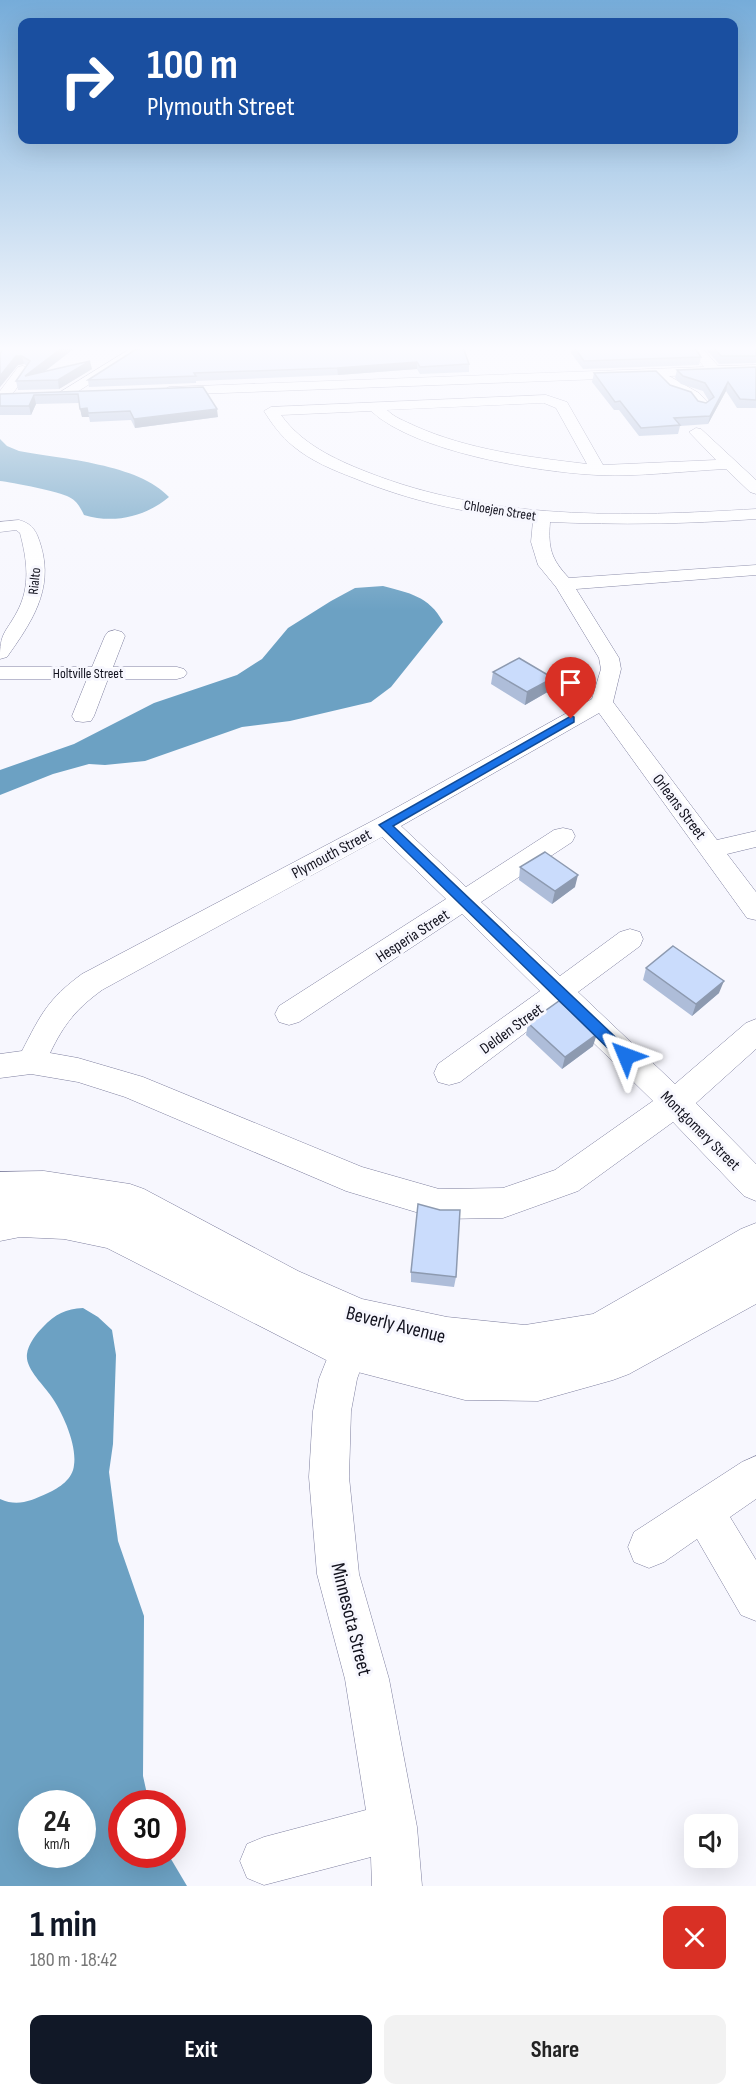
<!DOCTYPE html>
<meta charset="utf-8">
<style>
body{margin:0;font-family:"Sofia Sans Condensed",sans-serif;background:#f2f2f2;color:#222;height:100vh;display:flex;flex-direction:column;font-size:22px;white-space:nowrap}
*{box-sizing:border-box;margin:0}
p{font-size:20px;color:#767676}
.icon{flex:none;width:33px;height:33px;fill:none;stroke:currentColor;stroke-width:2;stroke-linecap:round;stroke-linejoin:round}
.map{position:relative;height:1886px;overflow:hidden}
.panel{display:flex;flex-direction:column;background:#fff;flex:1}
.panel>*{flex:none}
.hud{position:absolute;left:18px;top:18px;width:720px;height:126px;border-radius:12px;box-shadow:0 6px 24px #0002;background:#1a4fa0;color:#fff;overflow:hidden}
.tools{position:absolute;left:684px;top:1814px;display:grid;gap:12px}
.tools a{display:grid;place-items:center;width:54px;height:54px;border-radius:12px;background:#fff;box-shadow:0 6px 24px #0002;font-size:30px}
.speed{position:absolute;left:18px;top:1790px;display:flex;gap:12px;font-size:30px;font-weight:700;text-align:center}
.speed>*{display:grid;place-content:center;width:78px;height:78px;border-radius:50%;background:#fff;box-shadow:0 6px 24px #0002;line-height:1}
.speed small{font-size:15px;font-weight:400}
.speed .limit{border:9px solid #d22;background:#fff;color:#111}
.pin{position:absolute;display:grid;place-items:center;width:51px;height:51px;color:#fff;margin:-62px -26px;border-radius:50% 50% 50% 0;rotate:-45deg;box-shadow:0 0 6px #0007}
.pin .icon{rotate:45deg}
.me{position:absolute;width:66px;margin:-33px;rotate:314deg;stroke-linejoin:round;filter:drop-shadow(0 0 4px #0008)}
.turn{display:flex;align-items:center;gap:21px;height:126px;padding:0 30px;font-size:27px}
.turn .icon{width:78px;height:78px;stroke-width:2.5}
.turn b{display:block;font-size:42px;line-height:51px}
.round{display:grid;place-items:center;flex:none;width:63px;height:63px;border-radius:12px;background:#f2f2f2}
.head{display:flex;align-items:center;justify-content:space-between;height:102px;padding:0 30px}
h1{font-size:36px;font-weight:700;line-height:45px;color:#111827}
.button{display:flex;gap:12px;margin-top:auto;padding:12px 30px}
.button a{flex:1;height:69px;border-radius:12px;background:#111827;color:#fff;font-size:24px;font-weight:700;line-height:69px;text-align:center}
.button a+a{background:#f2f2f2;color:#222}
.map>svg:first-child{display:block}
.water{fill:#6ca1c3;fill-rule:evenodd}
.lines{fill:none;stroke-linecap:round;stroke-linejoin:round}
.minor-casing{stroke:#7e7f9f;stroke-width:1}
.tertiary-casing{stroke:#7e7f9f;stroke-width:1}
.minor{fill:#fff;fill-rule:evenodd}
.tertiary{fill:#fff;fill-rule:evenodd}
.wall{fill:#aebdd9}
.shaded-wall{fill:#8d9ab0}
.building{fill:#cadcfc;stroke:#8d9ab0;stroke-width:1.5}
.route{fill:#1a73e8;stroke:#114b97;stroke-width:1.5}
.labels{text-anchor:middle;stroke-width:6;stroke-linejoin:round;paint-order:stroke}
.far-street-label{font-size:14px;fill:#12121e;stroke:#f7f7fe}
.street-label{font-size:16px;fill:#12121e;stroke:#f7f7fe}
.near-street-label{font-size:20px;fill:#12121e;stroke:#f7f7fe}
</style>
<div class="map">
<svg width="756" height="1886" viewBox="0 0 756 1886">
<rect width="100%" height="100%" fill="#f7f7fe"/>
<path class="water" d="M0,439L7,446L19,451C62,459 139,464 169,497C145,517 114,524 84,515C80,507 77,501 69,497C61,492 11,482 0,481Z
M383,586C409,593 429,596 443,622L391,687L371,702L290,721L242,727L145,761L105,765L89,764L53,774L0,795V770L74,744L154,703L237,675L262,659L288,628L331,601L355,588Z
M83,1308L98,1317L112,1330L116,1355L113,1444L109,1472L118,1541L144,1616L143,1776L149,1803H122V1854H168L187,1886H0V1499C18,1507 30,1501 48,1493C59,1488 73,1479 74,1465C77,1445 63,1413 51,1396C44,1385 25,1369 27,1354C28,1344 37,1333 43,1327C55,1314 66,1309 83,1308ZM32,1803H82V1854H32Z"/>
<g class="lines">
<g class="minor-casing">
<path id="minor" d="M133,347H148L66,399L61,400L54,396Z
M688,347H701L718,366L756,365V373L669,376L699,393L710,405L703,409L668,389L655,377L169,395L162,391L169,387L704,367Z
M23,366L30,370L8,400H0V391L18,367Z
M546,395L567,402L603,465L716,460L689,432L696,428L701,429L756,480V494L750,492L726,469C684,471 639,477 597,475C537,472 415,452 371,411L281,415C302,444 334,459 367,472C491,521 625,517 756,509V519C687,524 619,525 550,522C548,548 551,559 569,578L756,565V575L576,589L619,658L621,669L613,702L717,840L756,831V847L727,854L756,892V920L747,918L599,713L401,826L466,887L554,830L563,828L572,830L575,836L572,842L481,902L560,976L620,932L630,929L640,932L643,939L640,946L578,992L675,1084L746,1023L756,1019V1049L696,1103L756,1164V1201L744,1196L673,1122L578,1191L503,1218L439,1219L346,1191L125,1097L78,1082L31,1074L0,1078V1054L22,1051C41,1014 48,999 82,974L376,819L592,699L601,669L599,658L556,587L538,565L531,542L533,521C471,514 412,502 354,478C333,470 311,461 293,446C281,436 272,424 264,411L271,407ZM544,403L556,408L587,464C528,457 469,450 415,426C405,421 395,418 387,410ZM382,837L446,899L279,1006L275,1014L279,1022L289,1025L299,1022L462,914L540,991L438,1064L434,1073L438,1082L449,1085L460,1082L558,1008L653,1101L555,1170L503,1188L439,1189L362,1167L143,1077L78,1058L50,1053C64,1024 76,1009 102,990Z
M19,520C34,524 37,533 41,546C54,590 31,623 7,657L0,659C0,632 5,634 17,612C31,586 27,560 20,533L16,530L0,532V522Z
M115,630L122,632L125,636L113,667H177L184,669L187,673L184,677L177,679H108L94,716L91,721L83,722L75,721L72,716L87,679H0V667H92L105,636L108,632Z
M355,1316L368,1321L373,1334L357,1379L351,1411L349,1477L359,1574L389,1679L417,1827L422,1886H372L371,1857L264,1885L247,1878L240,1861L247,1844L264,1837L366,1810L345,1679L317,1574L309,1477L313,1411L319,1379L342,1321Z
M756,1456V1499L730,1517L756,1560V1621L741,1615L697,1539L664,1562L649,1568L634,1562L628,1547L634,1532L742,1462Z"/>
</g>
<g class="tertiary-casing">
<path id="tertiary" d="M44,1171L130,1184L144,1189L298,1271L362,1299L447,1317L525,1325L593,1314L741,1229L756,1223V1304L629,1374L613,1380L538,1401L465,1400L350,1370L334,1364L107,1248L64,1239L20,1237L0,1241V1172Z"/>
</g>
<use href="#minor" class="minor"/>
<use href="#tertiary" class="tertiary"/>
</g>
<path class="wall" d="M4,347H76L44,372L92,369L59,389L18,390L16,381L27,366L24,364L18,365L0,387V354Z
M572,347H574L701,357L699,365L583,369L571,353Z
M706,347H756V363L719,364L706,349Z
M135,350L469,364V372L420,374L417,369L338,375L196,381V383L89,387L88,380Z
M756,367V408H737L726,391L708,424L680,426L678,434L639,436L619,410H614L592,382L594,373L670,385L698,401L706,403L709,401L703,391L681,384L675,378L677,370Z
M203,387L218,417L135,428L131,420L90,422L89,417H82L79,403L36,404L31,415H0V394Z
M493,672L551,690L525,705L491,684Z
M520,867L575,887L552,904L519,880Z
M646,968L719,993L692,1016L643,980Z
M528,1023L593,1046L562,1069L526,1035Z
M411,1272L456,1277L454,1287L411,1282Z"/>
<path class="shaded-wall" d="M63,347H76L32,381L25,376Z
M16,356H22L24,364L18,365L0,387V376Z
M90,361L92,369L59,389L58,380Z
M417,362V369L338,375L337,368Z
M728,382L726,391L708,424L710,416Z
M34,395L36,404L31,415L29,406Z
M87,408L89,417H82L80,409Z
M217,409L218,417L135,428L134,419Z
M553,678L551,690L525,705L527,692Z
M578,875L575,887L552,904L555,891Z
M724,981L719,993L692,1016L696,1004Z
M597,1034L593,1046L562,1069L565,1057Z"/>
<path class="building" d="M4,347H63L25,376L90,361L58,380L16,381L30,361L22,356H16L0,376V354Z
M150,347H463L469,364L420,367L417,362L337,368L194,373L196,376L88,380L135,350Z
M574,347H694L701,357L584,361Z
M713,347H756V356H721Z
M756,367V400L740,399L728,382L710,416L674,418L680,425L641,428L620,401L615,402L594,373L656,371L670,385L691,392L698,401L706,403L714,397L705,383L683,376L677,370Z
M203,387L217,409L134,419L130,411L88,413L87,408L80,409L78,394L34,395L29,406H0V394Z
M519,658L553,678L527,692L493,672Z
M545,852L578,875L555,891L520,867Z
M673,946L724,981L696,1004L646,968Z
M559,1001L597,1034L565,1057L528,1023Z
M418,1204L440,1210H460L456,1277L411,1272Z"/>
<linearGradient id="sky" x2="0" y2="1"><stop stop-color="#76acd9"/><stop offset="0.57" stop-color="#fbfbff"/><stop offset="1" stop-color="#fbfbff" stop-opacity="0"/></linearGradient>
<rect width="756" height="611" fill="url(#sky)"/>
<path class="route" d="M571,716L574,717V722L393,826L631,1052L633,1056L631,1060H620L379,825Z"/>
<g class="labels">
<g class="far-street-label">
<text transform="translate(500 510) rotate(9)" y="5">Chloejen Street</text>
<text transform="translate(34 581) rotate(-84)" y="5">Rialto</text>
<text x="88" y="678">Holtville Street</text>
</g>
<g class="street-label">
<text transform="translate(680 806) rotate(53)" y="6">Orleans Street</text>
<text transform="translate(331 853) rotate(-28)" y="6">Plymouth Street</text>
<text transform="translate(412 935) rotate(-33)" y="6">Hesperia Street</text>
<text transform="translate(511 1028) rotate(-36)" y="6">Delden Street</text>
<text transform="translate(701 1130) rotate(45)" y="6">Montgomery Street</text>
</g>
<g class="near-street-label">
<text transform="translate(396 1324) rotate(14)" y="7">Beverly Avenue</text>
<text transform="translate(352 1619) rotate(76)" y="7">Minnesota Street</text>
</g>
</g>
</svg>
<div class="tools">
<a><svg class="icon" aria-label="sound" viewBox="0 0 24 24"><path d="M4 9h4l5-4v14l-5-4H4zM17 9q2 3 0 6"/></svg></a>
</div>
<div class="speed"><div>24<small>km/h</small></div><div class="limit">30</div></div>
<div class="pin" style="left:571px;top:719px;background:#d93025"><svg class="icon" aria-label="arrive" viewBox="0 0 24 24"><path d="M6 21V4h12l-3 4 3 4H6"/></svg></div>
<svg class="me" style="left:626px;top:1056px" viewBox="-20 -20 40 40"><path d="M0-17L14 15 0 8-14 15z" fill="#1a73e8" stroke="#fff" stroke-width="4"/></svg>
<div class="hud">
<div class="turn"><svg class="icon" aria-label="right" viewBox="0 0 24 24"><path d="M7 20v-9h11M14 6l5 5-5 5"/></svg><div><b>100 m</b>Plymouth Street</div></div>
</div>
</div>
<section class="panel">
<div class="head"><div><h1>1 min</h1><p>180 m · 18:42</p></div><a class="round" style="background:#d93025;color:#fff"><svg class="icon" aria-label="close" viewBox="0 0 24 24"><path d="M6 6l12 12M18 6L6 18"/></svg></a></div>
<div class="button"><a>Exit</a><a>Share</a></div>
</section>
